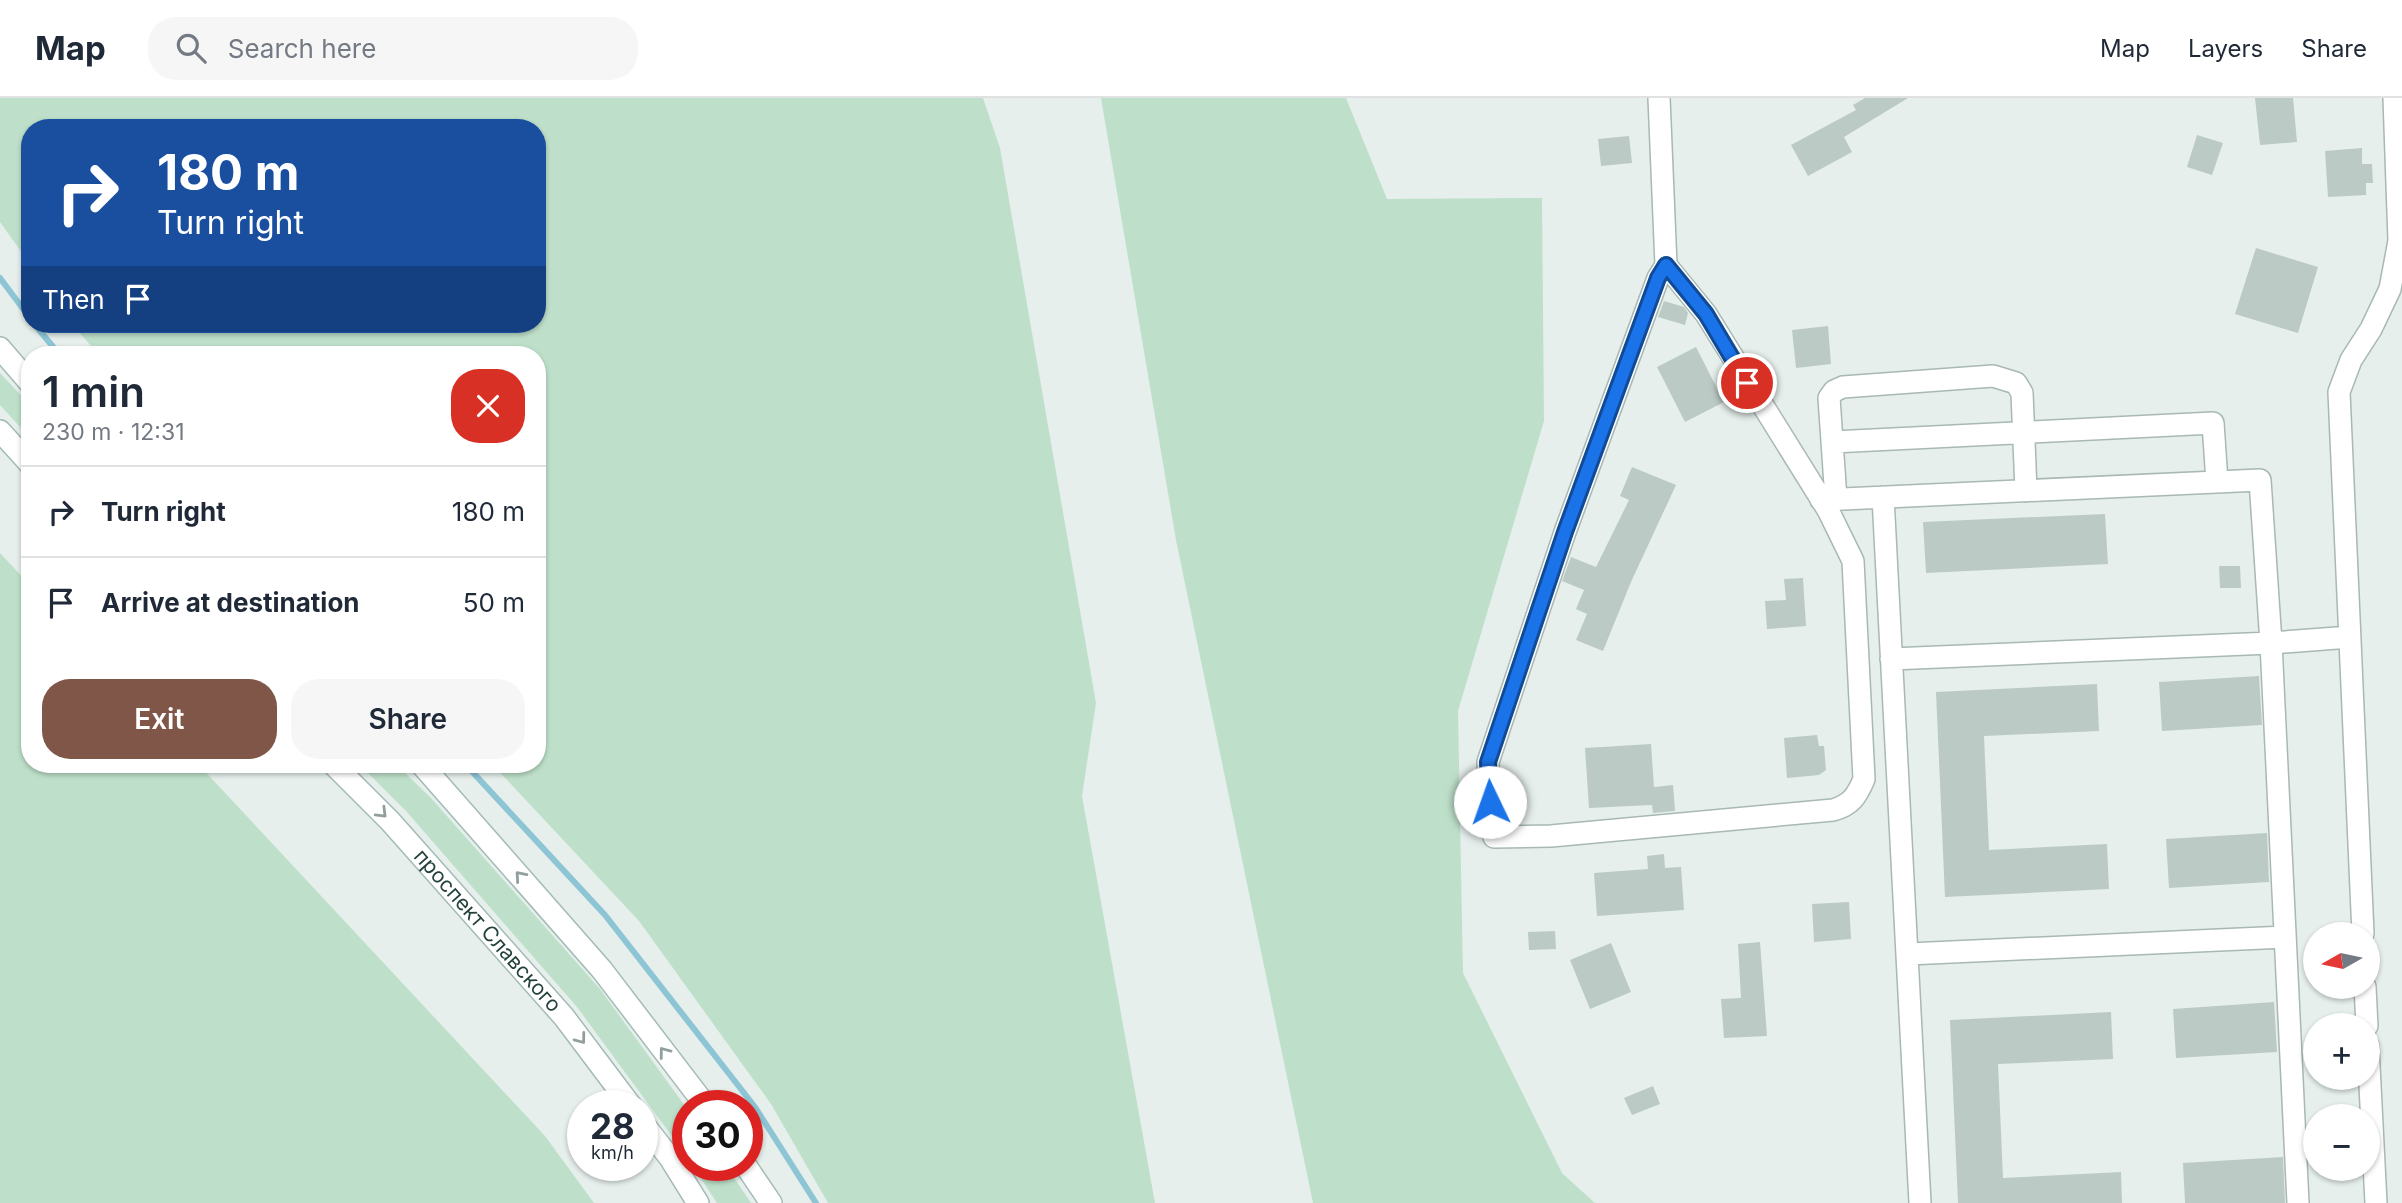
<!DOCTYPE html>
<meta charset="utf-8">
<style>
body{margin:0;font-family:Inter,sans-serif;background:#f6f6f7;color:#1f2937;height:100vh;display:flex;flex-direction:column;font-size:26px;white-space:nowrap}
*{box-sizing:border-box;margin:0}
p{font-size:23px;color:#747a83}
.icon{flex:none;width:38px;height:38px;fill:none;stroke:currentColor;stroke-width:2;stroke-linecap:round;stroke-linejoin:round}
.map{position:relative;flex:1;overflow:hidden}
.panel{position:absolute;left:21px;top:248px;width:525px;height:427px;display:flex;flex-direction:column;background:#fff;border-radius:28px;box-shadow:0 2px 5px #0004}
.panel>*{flex:none}
.guide{position:absolute;left:21px;top:21px;width:525px;height:214px;border-radius:28px;box-shadow:0 2px 5px #0004;background:#1a4fa0;color:#fff;overflow:hidden}
.needle{width:46px;rotate:261deg}
.buttons{position:absolute;left:2303px;top:824px;display:grid;gap:14px}
.buttons a{display:grid;place-items:center;width:77px;height:77px;border-radius:50%;background:#fff;box-shadow:0 2px 5px #0004;font-size:35px}
.speed{position:absolute;left:567px;top:992px;display:flex;gap:14px;font-size:35px;font-weight:700;text-align:center}
.speed>*{display:grid;place-content:center;width:91px;height:91px;border-radius:50%;background:#fff;box-shadow:0 2px 5px #0004;line-height:1}
.speed small{font-size:18px;font-weight:400}
.speed .limit{border:10px solid #d22;background:#fff;color:#111}
.pin{position:absolute;display:grid;place-items:center;width:60px;height:60px;color:#fff;margin:-30px;border:4px solid #fff;border-radius:50%;box-shadow:0 2px 7px #0007}
.me{position:absolute;width:77px;margin:-38px;rotate:357deg;stroke-linejoin:round;filter:drop-shadow(0 0 5px #0008)}
.turn{display:flex;align-items:center;gap:24px;height:147px;padding:0 21px;font-size:32px}
.turn .icon{width:91px;height:91px;stroke-width:2.5}
.turn b{display:block;font-size:49px;line-height:60px}
.then{display:flex;align-items:center;height:66px;padding:0 21px;background:#0003;gap:14px;font-size:26px}
.round{display:grid;place-items:center;flex:none;width:74px;height:74px;border-radius:28px;background:#f6f6f7}
.headline{display:flex;align-items:center;justify-content:space-between;height:119px;padding:0 21px}
h1{font-size:42px;font-weight:600;line-height:52px}
.button{display:flex;gap:14px;margin-top:auto;padding:14px 21px}
.button a{flex:1;height:80px;border-radius:28px;background:#805648;color:#fff;font-size:28px;font-weight:600;line-height:80px;text-align:center}
.button a+a{background:#f6f6f7;color:#1f2937}
ul{padding:0;list-style:none}
li{display:flex;align-items:center;gap:21px;height:91px;padding:0 21px;border-top:2px solid #e0e1e3}
li div{flex:1}
li b{display:block;font-size:26px}
li em{font-style:normal}
header{display:flex;align-items:center;gap:42px;box-sizing:border-box;height:98px;padding:0 35px;background:#fff;border-bottom:2px solid #e0e1e3}
header strong{font-size:33px}
nav{display:flex;gap:38px;margin-inline-start:auto;font-size:24px}
.search{width:490px;height:63px;background:#f6f6f7;display:flex;align-items:center;gap:18px;box-sizing:border-box;padding:0 24px;border-radius:28px;color:#747a83;font-size:26px}
.map>svg:first-child{display:block}
.green{fill:#bee0ca}
.lines{fill:none;stroke-linecap:round;stroke-linejoin:round}
.stream{stroke:#8dc5d5;stroke-width:6}
.building{fill:#bbcac5}
.street-casing{stroke:#a8b8b4;stroke-width:24}
.secondary-casing{stroke:#a3bbb5;stroke-width:24}
.street{stroke:#fff;stroke-width:21}
.secondary{stroke:#fff;stroke-width:21}
.oneway{stroke:#91a09e}
.route-casing{stroke:#114b97;stroke-width:18}
.route{stroke:#1a73e8;stroke-width:12}
.labels{text-anchor:middle;stroke-width:7;stroke-linejoin:round;paint-order:stroke}
.street-label{font-size:21px;fill:#23423c;stroke:#f7fbf9}
</style>
<header>
<strong>Map</strong>
<div class="search"><svg class="icon" aria-label="search" viewBox="0 0 24 24"><circle cx="10" cy="10" r="6"/><path d="M15 15l6 6"/></svg>Search here</div>
<nav><a>Map</a><a>Layers</a><a>Share</a></nav>
</header>
<div class="map">
<svg width="2402" height="1105" viewBox="0 0 2402 1105">
<rect width="100%" height="100%" fill="#e6efec"/>
<path class="green" d="M0,0H983L1000,50L1096,605L1082,698L1155,1105H828L771,1006L639,823L493,667H537V257H99L72,226H537V30H30V166L0,124Z
M1101,0H1346L1387,101L1542,100L1544,323L1458,613L1463,875L1562,1075L1595,1105H1313L1176,442Z
M0,275L30,307V340L0,307Z
M0,455L30,487V667H199L545,1038L594,1105H0Z
M360,667H397L431,700L600,891L688,1012V1060L577,909L406,713Z
M693,1068H726L751,1105H717Z"/>
<g class="lines">
<path class="stream" d="M0,180L30,220
M34,226L60,257
M466,667L605,817L755,1009L816,1105"/>
</g>
<path class="building" d="M1865,0H1908L1844,39L1852,54L1808,78L1791,47L1856,12L1853,7Z
M2255,0H2293L2297,44L2260,47Z
M2197,37L2223,45L2212,77L2187,69Z
M1629,38L1632,65L1601,68L1598,41Z
M2362,50V66H2372L2373,85H2366V97L2328,99L2325,53Z
M2256,150L2318,169L2298,235L2235,216Z
M1664,203L1684,209L1688,215L1685,227L1658,219Z
M1828,228L1831,266L1796,270L1792,232Z
M1696,249L1724,304L1685,324L1657,269Z
M1632,369L1676,387L1631,484L1603,553L1576,542L1587,516L1576,511L1584,492L1562,483L1571,459L1596,469L1629,402L1620,398Z
M2105,416L2108,466L1926,475L1923,424Z
M2219,468H2240L2241,490H2220Z
M1803,480L1806,528L1767,531L1765,503L1786,502L1784,481Z
M2259,578L2262,627L2162,633L2159,584Z
M2097,586L2099,633L1984,638L1989,752L2107,746L2109,791L1945,799L1936,594Z
M1817,637L1819,648H1824L1826,672L1819,677L1787,680L1784,640Z
M1651,646L1654,689L1673,687L1675,713L1653,715L1652,707L1589,710L1585,650Z
M2267,735L2269,784L2169,790L2166,741Z
M1664,756L1665,770L1681,769L1684,812L1597,818L1594,775L1648,771L1647,758Z
M1849,804L1851,841L1814,844L1812,806Z
M1555,833L1556,851L1529,852L1528,834Z
M1760,844L1767,938L1724,940L1721,901L1741,900L1738,846Z
M1611,845L1631,894L1590,911L1570,862Z
M2274,904L2277,954L2176,960L2173,911Z
M2111,914L2113,961L1998,966L2003,1080L2121,1074L2122,1105H1958L1950,922Z
M1653,988L1660,1006L1632,1017L1624,1000Z
M2283,1059L2285,1105H2185L2183,1065Z"/>
<g class="lines">
<g class="street-casing">
<path id="street" d="M1659,0L1666,167
M1666,167L1706,216L1828,412L1853,463L1864,681C1857,698 1851,707 1833,712L1551,738L1494,739L1490,724L1488,664L1565,434L1658,180Z
M1833,344L2213,325L2217,384
M1883,399L1920,1105
M1836,401L1829,300L1834,293L1843,289L1993,278L2016,285L2022,295L2026,393
M1821,402L2260,382L2271,545L2298,1105
M1891,561L2271,545L2350,539
M2363,836L2339,294L2351,262L2371,231L2390,191L2399,143L2394,0
M1908,856L2285,839
M2365,889L2367,928
M2368,948L2376,1105"/>
</g>
<g class="secondary-casing">
<g id="secondary">
<path d="M0,250L30,285"/>
<path d="M0,333L30,366"/>
<path id="s1" d="M334,667L390,723L564,919L631,1008"/>
<path d="M422,667L602,872L706,1008"/>
<path d="M642,1024L670,1060L698,1105"/>
<path d="M746,1068L771,1105"/>
</g>
</g>
<use href="#street" class="street"/>
<use href="#secondary" class="secondary"/>
</g>
<defs><path id="oneway-chevron" d="M-2-3.5L2.5 0L-2 3.5" fill="none" stroke-width="1.6" stroke-linecap="round" stroke-linejoin="round" transform="scale(1.75)"/></defs>
<g class="oneway">
<use href="#oneway-chevron" transform="translate(382 715) rotate(45)"/>
<use href="#oneway-chevron" transform="translate(520 778) rotate(-131)"/>
<use href="#oneway-chevron" transform="translate(581 941) rotate(53)"/>
<use href="#oneway-chevron" transform="translate(664 954) rotate(-127)"/>
</g>
<g class="lines">
<g class="route-casing">
<path id="route" d="M1490,704L1488,664L1565,434L1658,180L1666,167L1706,216L1747,285"/>
</g>
<use href="#route" class="route"/>
</g>
<g class="labels">
<g class="street-label">
<text dy="7" stroke="none"><textPath href="#s1" startOffset="226">проспект Славского</textPath></text>
</g>
</g>
</svg>
<div class="buttons">
<a><svg class="needle" viewBox="-14 -14 28 28"><path d="M0-13l5 13h-10z" fill="#e53935"/><path d="M0 13l5-13h-10z" fill="#747a83"/></svg></a>
<a>+</a>
<a>−</a>
</div>
<div class="speed"><div>28<small>km/h</small></div><div class="limit">30</div></div>
<div class="pin" style="left:1747px;top:285px;background:#d93025"><svg class="icon" aria-label="arrive" viewBox="0 0 24 24"><path d="M6 21V4h12l-3 4 3 4H6"/></svg></div>
<svg class="me" style="left:1490px;top:704px" viewBox="-20 -20 40 40"><circle r="19" fill="#fff"/><path d="M0-13L10 11 0 6-10 11z" fill="#1a73e8"/></svg>
<div class="guide">
<div class="turn"><svg class="icon" aria-label="right" viewBox="0 0 24 24"><path d="M7 20v-9h11M14 6l5 5-5 5"/></svg><div><b>180 m</b>Turn right</div></div>
<div class="then">Then<svg class="icon" aria-label="arrive" viewBox="0 0 24 24"><path d="M6 21V4h12l-3 4 3 4H6"/></svg></div>
</div>
<section class="panel">
<div class="headline"><div><h1>1 min</h1><p>230 m · 12:31</p></div><a class="round" style="background:#d93025;color:#fff"><svg class="icon" aria-label="close" viewBox="0 0 24 24"><path d="M6 6l12 12M18 6L6 18"/></svg></a></div>
<ul>
<li><svg class="icon" aria-label="right" viewBox="0 0 24 24"><path d="M7 20v-9h11M14 6l5 5-5 5"/></svg><div><b>Turn right</b></div><em>180 m</em></li>
<li><svg class="icon" aria-label="arrive" viewBox="0 0 24 24"><path d="M6 21V4h12l-3 4 3 4H6"/></svg><div><b>Arrive at destination</b></div><em>50 m</em></li>
</ul>
<div class="button"><a>Exit</a><a>Share</a></div>
</section>
</div>
